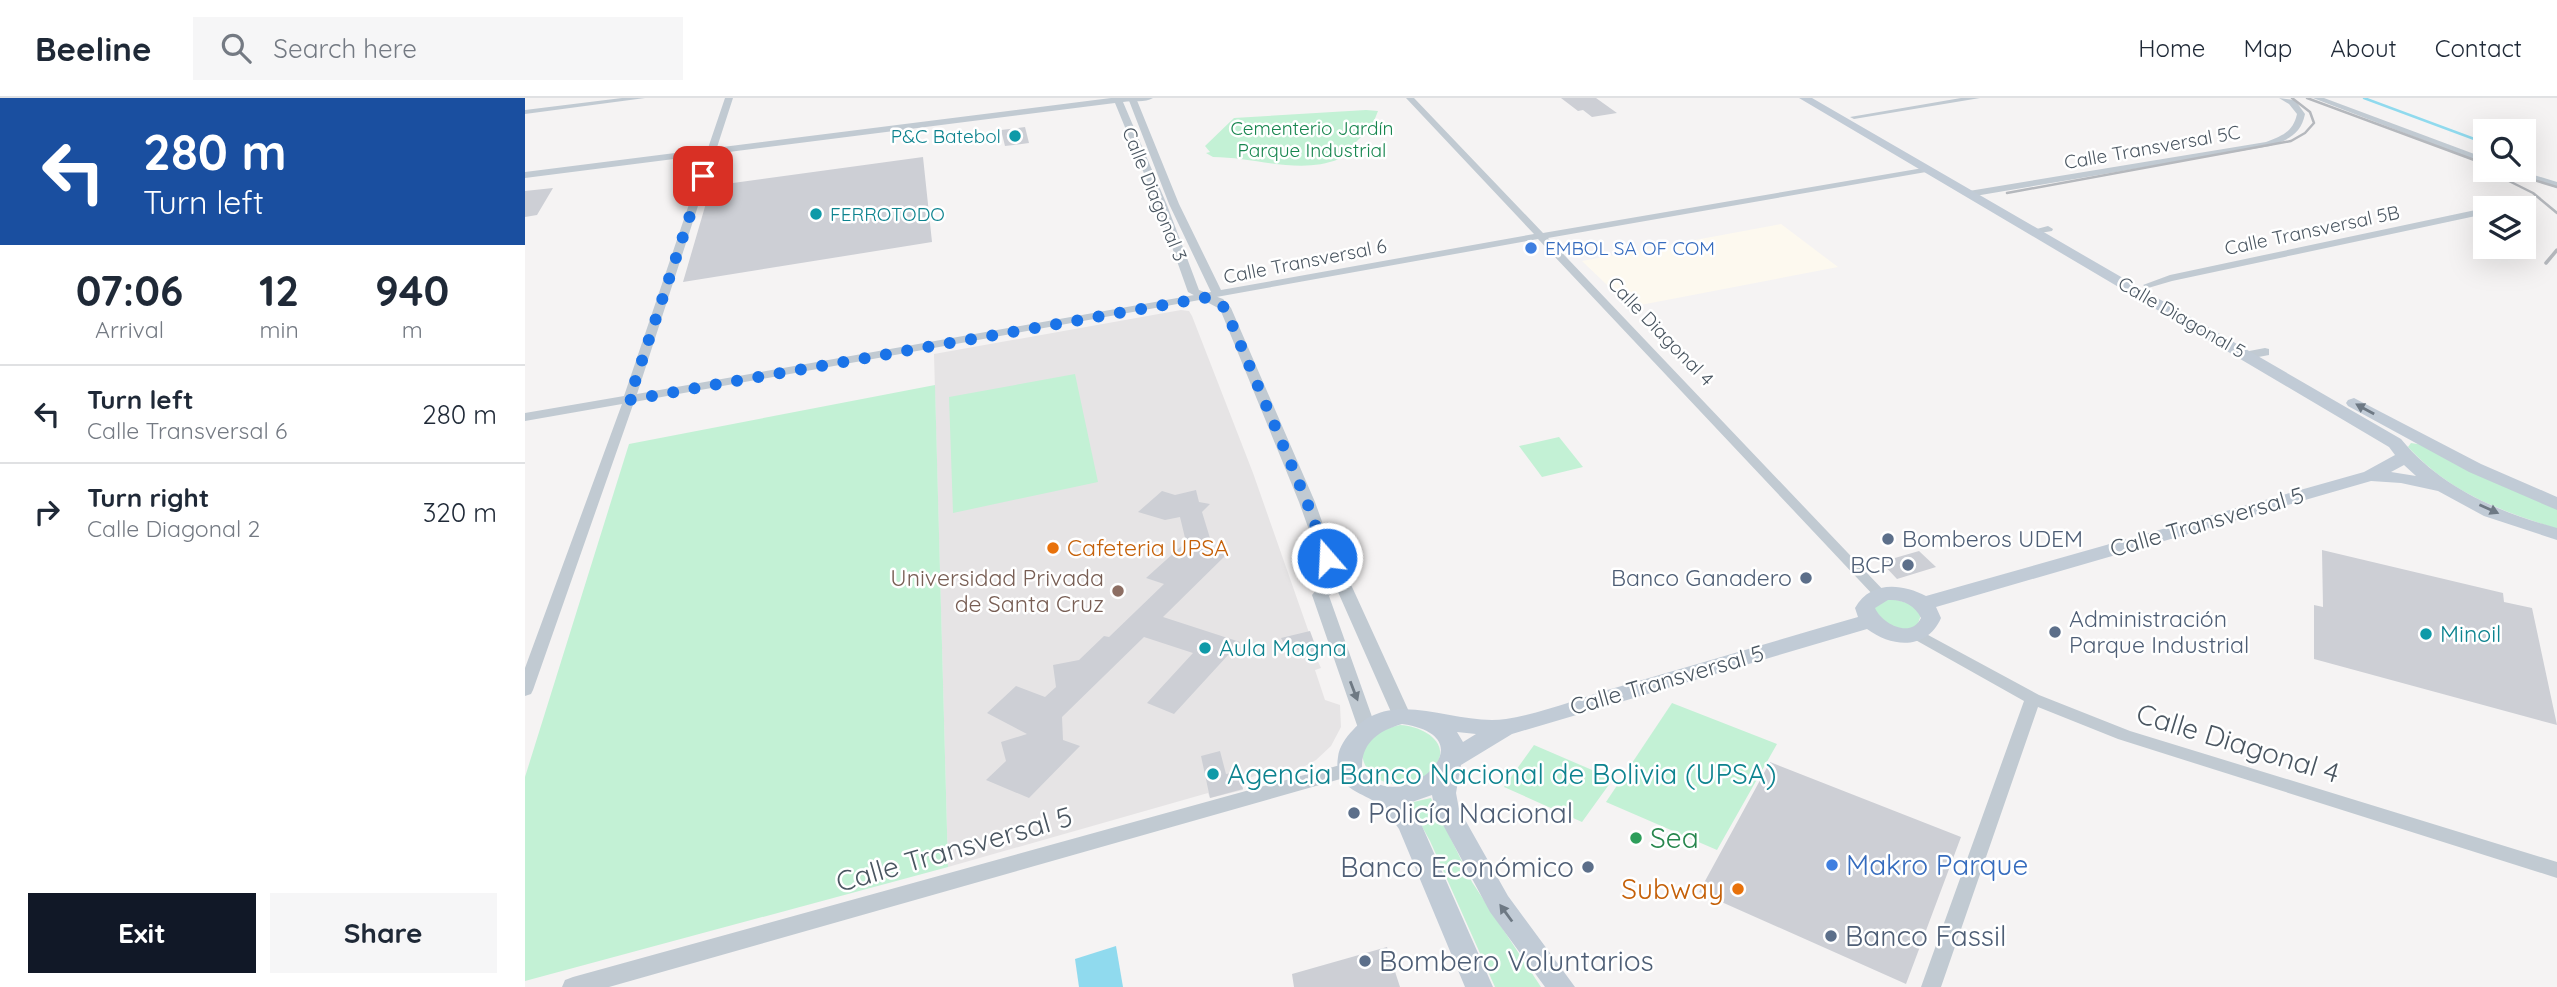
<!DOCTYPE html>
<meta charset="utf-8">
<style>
body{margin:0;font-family:Quicksand,sans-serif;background:#f6f6f7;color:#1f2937;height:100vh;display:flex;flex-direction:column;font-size:26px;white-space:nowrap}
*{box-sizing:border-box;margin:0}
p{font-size:23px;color:#747a83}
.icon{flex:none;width:38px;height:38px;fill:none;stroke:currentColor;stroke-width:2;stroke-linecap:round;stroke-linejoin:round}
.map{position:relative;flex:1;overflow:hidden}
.details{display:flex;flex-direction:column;background:#fff;width:525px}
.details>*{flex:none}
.top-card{background:#1a4fa0;color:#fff;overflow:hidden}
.tools{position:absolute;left:1948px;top:21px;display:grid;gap:14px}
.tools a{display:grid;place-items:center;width:63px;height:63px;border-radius:0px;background:#fff;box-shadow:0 7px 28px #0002;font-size:35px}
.pin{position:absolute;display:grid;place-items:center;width:60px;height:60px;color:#fff;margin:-30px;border-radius:14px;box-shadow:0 4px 10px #0006}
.me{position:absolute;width:77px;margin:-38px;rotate:341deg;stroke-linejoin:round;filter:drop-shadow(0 0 5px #0008)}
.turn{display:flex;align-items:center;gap:24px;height:147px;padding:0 28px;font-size:32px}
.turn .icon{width:91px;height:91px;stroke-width:2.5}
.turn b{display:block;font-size:49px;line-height:60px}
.eta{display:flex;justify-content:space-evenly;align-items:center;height:119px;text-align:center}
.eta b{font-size:42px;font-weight:700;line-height:49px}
.action{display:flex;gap:14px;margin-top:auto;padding:14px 28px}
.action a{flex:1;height:80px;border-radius:0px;background:#111827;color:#fff;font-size:28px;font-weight:700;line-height:80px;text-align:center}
.action a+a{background:#f6f6f7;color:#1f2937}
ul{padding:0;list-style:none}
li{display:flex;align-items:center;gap:21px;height:98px;padding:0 28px;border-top:2px solid #e0e1e3}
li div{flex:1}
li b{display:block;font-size:26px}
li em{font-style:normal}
header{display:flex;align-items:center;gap:42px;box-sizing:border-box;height:98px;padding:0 35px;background:#fff;border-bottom:2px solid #e0e1e3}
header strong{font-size:33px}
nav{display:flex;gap:38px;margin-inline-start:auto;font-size:24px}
.search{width:490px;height:63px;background:#f6f6f7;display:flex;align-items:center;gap:18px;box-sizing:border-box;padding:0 24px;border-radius:0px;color:#747a83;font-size:26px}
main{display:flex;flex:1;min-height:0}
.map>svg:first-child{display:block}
.commercial{fill:#fdf9ef}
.education{fill:#e6e4e5}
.green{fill:#c3f1d5}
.water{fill:#90daee}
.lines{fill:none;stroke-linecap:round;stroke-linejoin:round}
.stream{stroke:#90daee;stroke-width:2.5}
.building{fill:#cdcfd5}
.minor{fill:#c1cad2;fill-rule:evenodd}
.tertiary{fill:#c1cad2;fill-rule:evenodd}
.secondary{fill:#c1cbd6;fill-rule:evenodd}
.rail-far1{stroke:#b5b8bd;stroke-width:2.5}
.rail{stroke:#b5b8bd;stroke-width:3.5}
.oneway{fill:#6e7984}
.oneway2{fill:#6e7983}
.route{stroke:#1a73e8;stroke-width:12;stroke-dasharray:0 21.6}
.culture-dot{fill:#0f9aa8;stroke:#fff;stroke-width:2.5}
.shop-dot{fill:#3f7fe0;stroke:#fff;stroke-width:2.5}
.service-dot{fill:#5c6f8a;stroke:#fff;stroke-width:2.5}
.food-dot{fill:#e8710a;stroke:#fff;stroke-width:2.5}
.education-dot{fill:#8d6e63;stroke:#fff;stroke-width:2.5}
.leisure-dot{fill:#2e9e5b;stroke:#fff;stroke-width:2.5}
.labels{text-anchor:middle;stroke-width:5;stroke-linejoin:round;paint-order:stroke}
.far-park-label{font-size:19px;fill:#17864f;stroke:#fff}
.far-culture-label{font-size:19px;fill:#0d838f;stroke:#fff;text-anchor:end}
.far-street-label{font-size:19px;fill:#4a5661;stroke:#fff}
.far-shop-label{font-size:19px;fill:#366cbe;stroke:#fff;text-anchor:start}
.street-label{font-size:23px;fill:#4a5661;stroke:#fff}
.service-label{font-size:23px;fill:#4e5e75;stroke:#fff;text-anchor:start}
.food-label{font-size:23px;fill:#c56008;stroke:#fff;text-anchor:start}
.education-label{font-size:23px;fill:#785e54;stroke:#fff;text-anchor:end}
.culture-label{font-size:23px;fill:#0d838f;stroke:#fff;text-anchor:start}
.near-street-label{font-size:28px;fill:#4a5661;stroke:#fff}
.near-culture-label{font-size:28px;fill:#0d838f;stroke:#fff;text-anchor:start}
.near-service-label{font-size:28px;fill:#4e5e75;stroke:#fff;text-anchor:start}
.near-leisure-label{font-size:28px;fill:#27864d;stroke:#fff;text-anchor:start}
.near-shop-label{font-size:28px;fill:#366cbe;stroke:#fff;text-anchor:start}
.near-food-label{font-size:28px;fill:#c56008;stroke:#fff;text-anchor:end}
</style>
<header>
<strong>Beeline</strong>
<div class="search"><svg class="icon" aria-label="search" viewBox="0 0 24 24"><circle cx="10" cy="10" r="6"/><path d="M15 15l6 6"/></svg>Search here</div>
<nav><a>Home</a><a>Map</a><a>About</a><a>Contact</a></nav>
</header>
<main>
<section class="details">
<div class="top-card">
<div class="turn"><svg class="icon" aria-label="left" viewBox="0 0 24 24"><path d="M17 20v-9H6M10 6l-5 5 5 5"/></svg><div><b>280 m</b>Turn left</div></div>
</div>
<div class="eta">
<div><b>07:06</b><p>Arrival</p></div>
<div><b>12</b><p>min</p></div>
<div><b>940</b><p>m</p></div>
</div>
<ul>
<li><svg class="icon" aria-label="left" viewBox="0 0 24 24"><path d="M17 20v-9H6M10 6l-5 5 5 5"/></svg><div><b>Turn left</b><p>Calle Transversal 6</p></div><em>280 m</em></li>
<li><svg class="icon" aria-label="right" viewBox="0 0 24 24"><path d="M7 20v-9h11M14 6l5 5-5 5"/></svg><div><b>Turn right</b><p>Calle Diagonal 2</p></div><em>320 m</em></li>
</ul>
<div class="action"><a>Exit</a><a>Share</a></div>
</section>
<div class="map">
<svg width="2032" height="889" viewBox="0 0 2032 889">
<rect width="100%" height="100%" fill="#f5f3f3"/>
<path class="commercial" d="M1256,126L1313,169L1105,209L1057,163Z"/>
<path class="education" d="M656,212L664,213L667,218L728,375L789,549L792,548L794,553L789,555L796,570L790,572L800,602L815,607L816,629L806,648L791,662L769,674L737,683L734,677L716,682L718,692L685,700L683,695L423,769L409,256Z"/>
<path class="green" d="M841,12L853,13L847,28L814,61C775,77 729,59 688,59L681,55L685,54L680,48L709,20Z
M550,276L573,384L428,415L424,299Z
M410,287L423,769L0,883V679L104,346Z
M1034,339L1058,369L1017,379L994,348Z
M1886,345L1899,347L2032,410V431C1972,411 1927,396 1883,349Z
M1368,501L1386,506L1396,517L1392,528L1385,531H1366L1348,510L1359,502Z
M1147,605L1252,646L1192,752L1081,704Z
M875,627C900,628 931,648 906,673C863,717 794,644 875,627Z
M1009,647L1088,681L1057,724L979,689Z
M906,700L947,784L1016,889H970L905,743L884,705Z"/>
<path class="water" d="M591,848L598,889H554L550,861Z"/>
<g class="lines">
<path class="stream" d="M1839,0L1960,45"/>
</g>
<path class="building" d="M1036,0H1071L1092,15L1067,19L1058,12L1053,13Z
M500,29L504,45L480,48L476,32Z
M398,59L407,144L158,184L186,88Z
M28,90L12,117L0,119V93Z
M671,392L674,404L685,406L677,414L688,450L703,455L638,519L715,544L649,616L622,605L668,555L619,539L537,619L538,642L555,648L504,700L461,682L481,663L476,644L502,636L462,615L491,588L520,599L531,589L528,567L554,562L579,538L584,539L639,486L621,480L661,444L655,419L640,422L613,414L637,393L650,397Z
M1797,452L1978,495L1979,504L2007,510L2032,627L1789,561V507L1798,509Z
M1394,453L1411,469L1372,481L1356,464Z
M785,533L792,552L780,556L779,552L762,551L756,540Z
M695,653L701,676L713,674L718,691L685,700L676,658Z
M1245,664L1436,739L1381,886L1174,794Z
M862,849L875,889H769L767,876Z"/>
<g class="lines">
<path class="minor" d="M97,0H120L0,16V12Z
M200,0H208L112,296L686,194L644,106L603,0H611L654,106L696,192L1009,136L881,0H889L1018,135L1404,69L1405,71L1401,74L1023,140L1362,496L1360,499H1350L1013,141L109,304L8,592L6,596L0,598V570L97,306L0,323V315L99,298Z
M1436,0H1455L1329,21L1325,19Z
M1754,0L1770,2L1780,16C1776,36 1763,42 1745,48L1444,99L1440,96L1444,93L1741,44C1757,38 1768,34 1772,16L1764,6Z
M1788,0H1799L1960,60V66Z
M1981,72H1993L2032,84V90Z
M1997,102L2000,103V107L1985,110H1969Z
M1960,110V116L1647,183L1623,190L1618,187L1645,177Z
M1392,531L1514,597L1605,633L2032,764V780L1593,641L1513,609L1416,889H1396L1499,603L1387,540L1384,536L1387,532Z"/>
<path class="tertiary" d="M586,0H628C620,5 608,2 598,4L642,107L674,192L698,201L706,210L790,404L810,460L813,483L826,487L828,491L886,618L884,623L877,625L870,623L813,494L808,493L804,498L851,630L849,635L842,637L835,635L833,630L787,497L797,485L794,460L774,404L695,211L663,194L632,107L590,5L0,80V74Z
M1523,128L1528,131L1527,133L1509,136L1504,133Z
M1740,250L1744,251V257L1723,261L1717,257L1719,254Z
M826,664L833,666L836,671L833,676L84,889H37L40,882L48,879Z"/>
<path class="secondary" d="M1274,0H1287L1876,341C1915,389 1973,414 2032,430V442L1959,418L1913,393L1876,385L1846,383L1411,509L1416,520C1402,552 1368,550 1342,531L987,636L936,667L931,695L934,711L983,798L1050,889H1020L965,814L910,712L907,697L884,705L897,728L968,889H940L874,731C867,721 861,711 850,704C833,693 808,689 813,659C814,649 821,639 828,632C869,588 932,629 981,621C1019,615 1057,599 1093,589C1173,566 1253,542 1333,519L1330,510C1345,483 1376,485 1401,498L1839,374L1870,357L1864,349ZM1879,367L1891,378L1866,374ZM1363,502C1377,501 1390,507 1396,520C1386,541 1357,526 1350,510ZM877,626C972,640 867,725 837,671C836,645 853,633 877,626ZM932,634L951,636L938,644Z
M1829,300L1956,366L2032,399V412L1944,374L1823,308L1821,305L1823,302Z"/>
<path class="rail-far1" d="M1782,0L1960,66
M1962,72L2008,95L2032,115
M1989,76L2032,89
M1482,95L1766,43L1780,35L1789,25L1785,14L1767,0"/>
<path class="rail" d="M2021,165L2032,152"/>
</g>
<defs><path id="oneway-solid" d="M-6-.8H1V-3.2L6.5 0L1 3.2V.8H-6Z" transform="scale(1.75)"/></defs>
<g class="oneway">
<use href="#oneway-solid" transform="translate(1840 311) rotate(-151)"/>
<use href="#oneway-solid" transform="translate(1964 411) rotate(24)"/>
<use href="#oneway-solid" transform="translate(981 815) rotate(-126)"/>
</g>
<use class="oneway2" href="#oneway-solid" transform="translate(829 593) rotate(69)"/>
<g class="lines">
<path class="route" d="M178,78L104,302L684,199L700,210L782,404L802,460"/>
</g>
<g class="culture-dot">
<circle cx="490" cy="38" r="7"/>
<circle cx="291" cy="116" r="7"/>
<circle cx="1901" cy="536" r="7"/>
<circle cx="680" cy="550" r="7"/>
<circle cx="688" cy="676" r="7"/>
</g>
<g class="shop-dot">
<circle cx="1006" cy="150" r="7"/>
<circle cx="1307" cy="767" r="7"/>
</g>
<g class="service-dot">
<circle cx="1363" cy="441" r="7"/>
<circle cx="1383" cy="467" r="7"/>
<circle cx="1281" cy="480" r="7"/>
<circle cx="1530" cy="534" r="7"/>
<circle cx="829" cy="715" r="7"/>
<circle cx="1063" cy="769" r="7"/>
<circle cx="1306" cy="838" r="7"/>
<circle cx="840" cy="863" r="7"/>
</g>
<g class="food-dot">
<circle cx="528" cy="450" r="7"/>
<circle cx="1213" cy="791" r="7"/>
</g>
<circle class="education-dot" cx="593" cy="493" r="7"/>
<circle class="leisure-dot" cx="1111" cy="740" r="7"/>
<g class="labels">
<g class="far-park-label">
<text x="787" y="37">Cementerio Jardín<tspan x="787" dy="22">Parque Industrial</tspan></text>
</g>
<g class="far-culture-label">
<text x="476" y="45">P&amp;C Batebol</text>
<text x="305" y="123" text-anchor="start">FERROTODO</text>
</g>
<g class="far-street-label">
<text transform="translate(1627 49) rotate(-10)" y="7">Calle Transversal 5C</text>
<text transform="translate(630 96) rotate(68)" y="7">Calle Diagonal 3</text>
<text transform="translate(1787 132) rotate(-12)" y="7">Calle Transversal 5B</text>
<text transform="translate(780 163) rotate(-11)" y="7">Calle Transversal 6</text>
<text transform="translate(1657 219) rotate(30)" y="7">Calle Diagonal 5</text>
<text transform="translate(1136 233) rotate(46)" y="7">Calle Diagonal 4</text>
</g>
<g class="far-shop-label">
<text x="1020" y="157">EMBOL SA OF COM</text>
</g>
<g class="street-label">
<text transform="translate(1682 424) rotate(-16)" y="8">Calle Transversal 5</text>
<text transform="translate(1142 582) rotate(-16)" y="8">Calle Transversal 5</text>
</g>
<g class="service-label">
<text x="1377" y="449">Bomberos UDEM</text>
<text x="1369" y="475" text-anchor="end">BCP</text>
<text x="1267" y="488" text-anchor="end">Banco Ganadero</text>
<text x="1544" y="529">Administración<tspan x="1544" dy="26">Parque Industrial</tspan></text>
</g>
<g class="food-label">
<text x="542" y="458">Cafeteria UPSA</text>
</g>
<g class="education-label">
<text x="579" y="488">Universidad Privada<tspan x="579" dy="26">de Santa Cruz</tspan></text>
</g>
<g class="culture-label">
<text x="1915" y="544">Minoil</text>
<text x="694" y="558">Aula Magna</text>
</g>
<g class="near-street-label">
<text transform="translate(1713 645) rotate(17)" y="10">Calle Diagonal 4</text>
<text transform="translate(429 751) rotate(-16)" y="10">Calle Transversal 5</text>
</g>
<g class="near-culture-label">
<text x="702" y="686">Agencia Banco Nacional de Bolivia (UPSA)</text>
</g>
<g class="near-service-label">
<text x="843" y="725">Policía Nacional</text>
<text x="1049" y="779" text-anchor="end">Banco Económico</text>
<text x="1320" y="848">Banco Fassil</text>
<text x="854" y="873">Bombero Voluntarios</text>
</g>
<g class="near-leisure-label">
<text x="1125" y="750">Sea</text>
</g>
<g class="near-shop-label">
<text x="1321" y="777">Makro Parque</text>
</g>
<g class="near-food-label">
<text x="1199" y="801">Subway</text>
</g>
</g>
</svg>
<div class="tools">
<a><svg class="icon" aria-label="search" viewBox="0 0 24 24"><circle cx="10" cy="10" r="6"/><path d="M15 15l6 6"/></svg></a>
<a><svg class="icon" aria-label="layers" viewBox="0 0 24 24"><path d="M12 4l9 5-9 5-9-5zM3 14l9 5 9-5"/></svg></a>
</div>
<div class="pin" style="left:178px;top:78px;background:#d93025"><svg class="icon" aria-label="arrive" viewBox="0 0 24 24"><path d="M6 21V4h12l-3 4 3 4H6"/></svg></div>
<svg class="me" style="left:802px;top:460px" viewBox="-20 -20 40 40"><circle r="17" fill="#1a73e8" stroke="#fff" stroke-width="3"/><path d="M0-11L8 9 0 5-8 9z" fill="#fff"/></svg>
</div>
</main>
